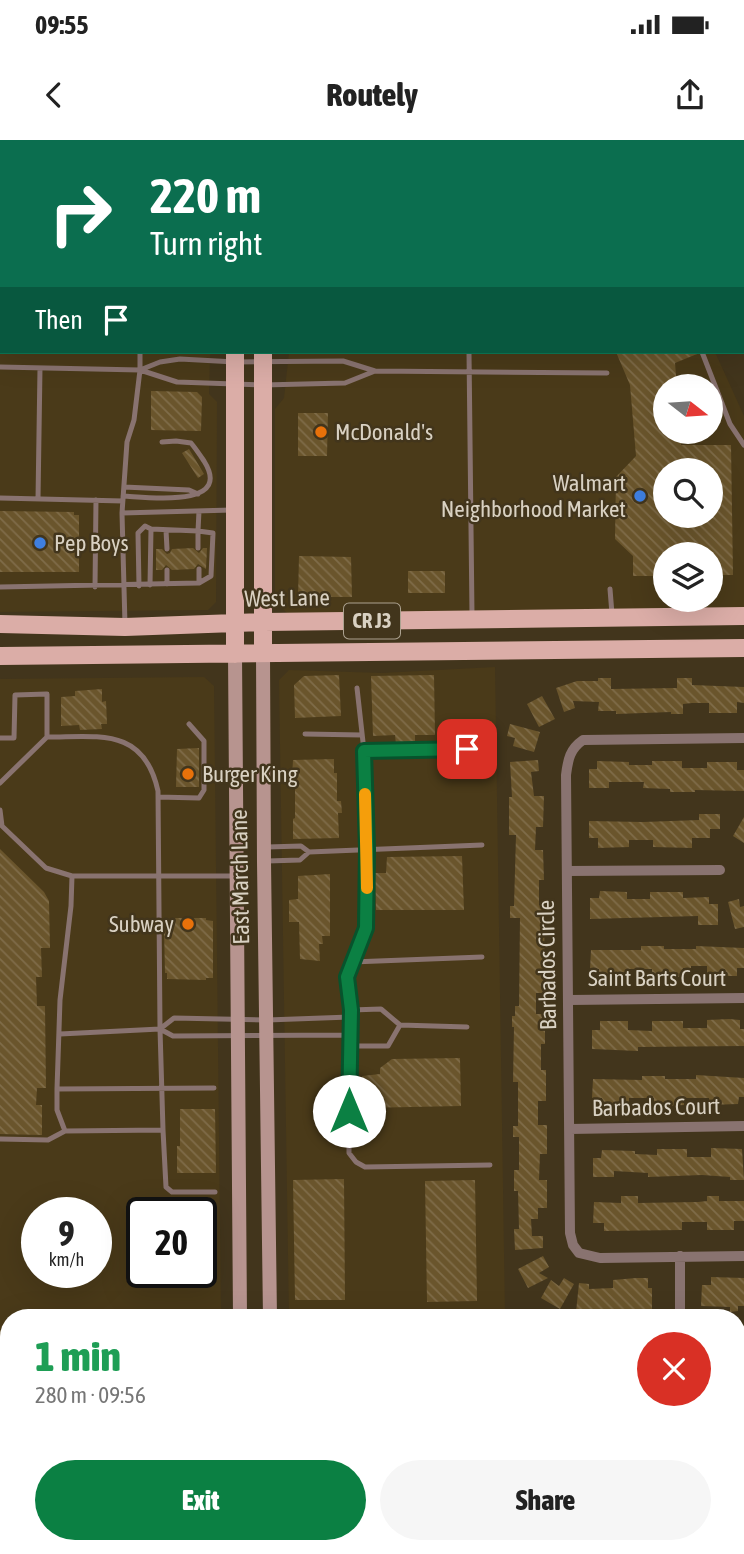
<!DOCTYPE html>
<meta charset="utf-8">
<style>
body{margin:0;font-family:"Asap Condensed",sans-serif;background:#f6f6f6;color:#222;height:100vh;display:flex;flex-direction:column;font-size:26px;white-space:nowrap}
*{box-sizing:border-box;margin:0}
p{font-size:23px;color:#767676}
.icon{flex:none;width:38px;height:38px;fill:none;stroke:currentColor;stroke-width:2;stroke-linecap:round;stroke-linejoin:round}
.map{position:relative;flex:1;overflow:hidden}
.panel{position:absolute;left:0px;top:1169px;width:746px;height:245px;display:flex;flex-direction:column;background:#fff;border-radius:28px 28px 0 0;box-shadow:0 7px 28px #0002}
.panel>*{flex:none}
.guide{position:absolute;left:0px;top:0px;width:746px;height:214px;box-shadow:0 7px 28px #0002;background:#0b6e4f;color:#fff;overflow:hidden}
.needle{width:46px;rotate:107deg}
.buttons{position:absolute;left:653px;top:234px;display:grid;gap:14px}
.buttons a{display:grid;place-items:center;width:70px;height:70px;border-radius:50%;background:#fff;box-shadow:0 7px 28px #0002;font-size:35px}
.speed{position:absolute;left:21px;top:1057px;display:flex;gap:14px;font-size:35px;font-weight:700;text-align:center}
.speed>*{display:grid;place-content:center;width:91px;height:91px;border-radius:50%;background:#fff;box-shadow:0 7px 28px #0002;line-height:1}
.speed small{font-size:18px;font-weight:400}
.speed .limit{border:4px solid #111;border-radius:10px;background:#fff;color:#111}
.pin{position:absolute;display:grid;place-items:center;width:60px;height:60px;color:#fff;margin:-30px;border-radius:14px;box-shadow:0 4px 10px #0006}
.me{position:absolute;width:77px;margin:-38px;rotate:0deg;stroke-linejoin:round;filter:drop-shadow(0 0 5px #0008)}
.turn{display:flex;align-items:center;gap:24px;height:147px;padding:0 35px;font-size:32px}
.turn .icon{width:91px;height:91px;stroke-width:2.5}
.turn b{display:block;font-size:49px;line-height:60px}
.then{display:flex;align-items:center;height:66px;padding:0 35px;background:#0003;gap:14px;font-size:26px}
.round{display:grid;place-items:center;flex:none;width:74px;height:74px;border-radius:37px;background:#f6f6f6}
.summary{display:flex;align-items:center;justify-content:space-between;height:119px;padding:0 35px}
h1{font-size:42px;font-weight:800;line-height:52px;color:#1e9e55}
.primary-button{display:flex;gap:14px;margin-top:auto;padding:14px 35px}
.primary-button a{flex:1;height:80px;border-radius:42px;background:#0b8043;color:#fff;font-size:28px;font-weight:800;line-height:80px;text-align:center}
.primary-button a+a{background:#f6f6f6;color:#222}
.status{display:flex;justify-content:space-between;align-items:center;height:49px;padding:0 35px;background:#fff;direction:ltr}
.status svg{height:19px;fill:currentColor}
header{display:flex;justify-content:space-between;align-items:center;height:91px;padding:0 35px;background:#fff;font-size:32px;font-weight:800}
.map>svg:first-child{display:block}
.built{fill:#4a3a19;fill-rule:evenodd}
.building{fill:url(#building-back-hatch);fill-rule:evenodd}
.lines{fill:none;stroke-linecap:round;stroke-linejoin:round}
.service{stroke:#897370;stroke-width:5}
.minor{stroke:#897370;stroke-width:10}
.tertiary{stroke:#897370;stroke-width:14}
.secondary{stroke:#b7948f;stroke-width:14}
.primary{stroke:#dbada7;stroke-width:18}
.route-casing{stroke:#07532c;stroke-width:18}
.route{stroke:#0b8043;stroke-width:12}
.slow{stroke:#f59e0b;stroke-width:12}
.food-dot{fill:#e8710a;stroke:#42351c;stroke-width:2.5}
.shop-dot{fill:#3f7fe0;stroke:#42351c;stroke-width:2.5}
.labels{text-anchor:middle;stroke-width:5;stroke-linejoin:round;paint-order:stroke}
.shield{fill:#42351c;stroke:#aca290;stroke-width:2}
.shield-label{font-size:21px;font-weight:bold;fill:#d9d1c2}
.poi-label{font-size:23px;fill:#d9d1c2;stroke:#42351c;text-anchor:start}
.street-label{font-size:23px;fill:#d9d1c2;stroke:#42351c}
</style>
<div class="status"><b>09:55</b><svg viewBox="0 0 49 12"><path d="M0 12V9h3v3zM5 12V6h3v6zM10 12V3h3v9zM15 12V0h3v12zM26 1h20v11H26zM47 4h2v5h-2z"/></svg></div>
<header><svg class="icon" aria-label="back" viewBox="0 0 24 24"><path d="M15 5l-7 7 7 7"/></svg>Routely<svg class="icon" aria-label="share" viewBox="0 0 24 24"><path d="M12 15V3M7 8l5-5 5 5M5 13v7h14v-7"/></svg></header>
<div class="map">
<svg width="744" height="1414" viewBox="0 0 744 1414">
<defs>
<pattern id="building-back-hatch" width="6" height="6" patternUnits="userSpaceOnUse" patternTransform="scale(1.75)"><rect width="6" height="6" fill="#6a552c"/><path d="M-1 5l2 2M0 0l6 6M5-1l2 2" fill="none" stroke="#7f6c49"/></pattern>
</defs>
<rect width="100%" height="100%" fill="#42351c"/>
<path class="built" d="M0,0H218L2,2V212H213L210,215L209,254L217,262L216,462L208,470L0,472Z
M278,0H620L621,2H278Z
M289,212H715L744,276V468L288,474L275,461V269L284,258ZM665,247H710V292H665ZM665,331H710V376H665ZM665,415H710V460H665Z
M495,527L505,1178H289L279,540L289,530L382,533Z
M204,537L214,546L221,1178H9V1384L0,1386V539ZM37,1073H96V1132H37ZM142,1073H201V1132H142Z"/>
<path class="building" d="M616,212H697V214L675,223L677,247H665V292H680L681,305H731L733,435H710V415H665V436H633V416L615,399L616,337L636,316L630,245ZM665,331H710V376H665Z
M151,251L197,252L202,257L201,291L151,290Z
M298,273H328L327,316H298Z
M189,309L204,334L198,338L182,313Z
M0,371L74,372V375H79V432H0Z
M193,408L199,413L203,408H207L206,429L198,424L194,429L172,430L166,425L162,430H156V409H162L167,414L170,413L172,409Z
M299,416L351,417L352,457H298Z
M408,431H445V453H408Z
M339,535L341,576L295,578L294,545L304,536Z
M434,535L435,595H415V605H396L395,595L373,596L371,536Z
M598,538H611V549L677,548V538H692V545L744,547V563L737,562V573H709V563H692L683,564V574H671V572L616,574V571H598L599,562L573,561L575,568L564,572L556,548L577,541H598Z
M102,549V562L106,561L107,584H101L102,589L80,590L79,585L61,586V557L75,556V551Z
M542,556L555,579L539,587L527,564Z
M510,584L540,592L534,612L513,606L515,598L507,596Z
M199,608V647H176L177,609Z
M334,619V633H337V661H341L342,673H338L339,698L293,699V679L295,678V638H292L293,620Z
M538,620L539,631L531,632L534,656H544L543,687H536L535,710H543L544,740H539V765H544L545,853H536V874H545V904H541V930H546V961H538V985H547V1014H540L539,1040H547V1068H538V1079H531L532,1096H543V1108L515,1110L514,1089H519L518,1051H514V1030H519V997H513V986H518V942H513L514,887H512V876H515V866H519L520,778H510V766H514L516,695H509V657H512L510,622Z
M597,621L629,622V625H652V621H682V628H707V622H737V630H744V651L695,650V652H670V649L643,648L644,642H609V648H589V629H597Z
M699,674H720V689H710V698H692V708L653,707V700H629V707L598,708V698H589V681L643,682L699,680Z
M744,677V703L733,696Z
M0,709L44,752L49,761L50,808H41L42,837H36L37,866H45L46,948H37L36,965H42V995L0,994Z
M462,716L464,770H376L375,733H386L387,717Z
M330,734V796H322L323,804H319L320,821L300,819L299,782H289V760L298,759V736Z
M600,751L627,752V759H650V752H683V758L709,757V764H718V785H698V776L590,779V758H599Z
M739,759L740,767L744,766V787L735,789L728,762Z
M173,778H206V780L213,781V838H206V840L167,839V833H165L164,788H167V781H173Z
M641,806H664V809H696V806L744,808V828H737V836H707V826H691V828H683V837L652,836V829H628V837H599V829H590L591,810H641Z
M729,879L740,880V889H744V906L638,907V911L592,909V890H600V881H628V890L652,891V881H683V888H707V880Z
M460,918L461,966L362,968V936L380,934V928L392,919Z
M696,935L744,938V957H739L738,964L709,965V958H684V965L665,966H654V958H629V966L613,967L602,966V958H592L593,939L642,940V936H665V939H696Z
M180,969H215L216,1033H177V1006H180Z
M711,1008L742,1009L744,1040H730V1037L702,1035L648,1037V1033L614,1031V1037H593V1018H601L602,1010L635,1011V1014L657,1015V1009H687V1017H711Z
M344,1039L345,1160H295L293,1040Z
M475,1040L477,1161L427,1162L425,1041Z
M621,1056H638V1063L698,1062L707,1061V1056H719V1061H744V1081H734V1090H707V1082H682V1090L604,1091V1083H593L594,1062L621,1063Z
M543,1116L549,1127L539,1133L548,1138L528,1148L518,1129Z
M711,1137L744,1138V1166H738V1171L730,1172V1167L701,1166L702,1145H711Z
M564,1138L574,1144L560,1169L541,1158L551,1140L559,1146Z
M636,1138H648V1148H652V1176H636V1170L597,1171V1173L576,1172L579,1143L589,1144V1149L613,1148V1140Z
M0,1190H9V1272H1Z"/>
<g class="lines">
<path class="service" d="M450,0L464,2
M732,0L733,2
M469,212L472,475
M702,212L730,284L744,305
M0,227L140,230L177,242L263,245L345,243L375,231
M140,230L160,222L180,219L235,222L343,221L375,231L607,233
M124,347L189,350L198,354
M123,356C147,357 234,369 204,321C200,315 196,309 191,303L176,301L162,302
M0,358L123,361
M38,359L40,228
M122,373L127,302L134,280L140,230V212
M166,390L167,409
M199,429V443
M167,430V444
M150,445L151,389
M139,446L138,393L145,386L151,389L198,391L199,371
M0,447L199,443L211,436L213,393L198,391V408
M95,447L96,360
M610,449L612,474
M125,485L122,373L232,370
M357,548L364,611
M305,594L362,595
M0,598H14L15,555L47,554V597C99,597 144,587 158,651L160,889L163,990L65,991L48,1000L0,999
M0,643L47,597
M158,657L199,658L204,650V601L189,584
M0,670L2,686L46,728L72,736L71,766L60,860L57,949V970L65,991
M267,707L301,706L309,712L482,705
M267,721L300,720L309,712
M72,736H235
M352,822L482,817
M351,870L347,837L366,788L367,709L364,611L482,609
M400,885L388,906H349L351,870L381,869L400,885L467,887
M160,889L174,878L267,880L350,877
M60,894L160,889L173,896L349,895
M349,906V1013L356,1022L365,1027L490,1025
M57,949L214,948
M163,990L166,1047L172,1052H215"/>
<path class="minor" d="M744,598L583,600C570,609 568,619 566,635L570,1093L573,1105L579,1113L600,1118L744,1116
M567,731L720,730
M570,860L744,858
M570,989L744,986
M680,1116V1178"/>
<path class="tertiary" d="M737,1395H744
M679,1414V1405"/>
<path class="secondary" d="M263,513L264,722L270,1178
M235,514L240,1178
M0,1404H9
M243,1405V1414
M272,1405V1414"/>
<path class="primary" d="M238,2V0
M265,2V0
M235,212V514
M263,212V513
M0,484L125,487L264,482L744,476
M0,516L744,508"/>
</g>
<g class="lines">
<g class="route-casing">
<path id="route" d="M349,971L351,870L347,837L366,788L367,709L364,611L467,609"/>
</g>
<use href="#route" class="route"/>
<path class="slow" d="M365,654L367,748"/>
</g>
<g class="food-dot">
<circle cx="321" cy="292" r="7"/>
<circle cx="188" cy="634" r="7"/>
<circle cx="188" cy="784" r="7"/>
</g>
<g class="shop-dot">
<circle cx="640" cy="356" r="7"/>
<circle cx="40" cy="403" r="7"/>
</g>
<g class="labels">
<rect class="shield" x="344" y="463.5" width="56" height="35" rx="5"/>
<g class="shield-label">
<text x="372" y="488">CR J3</text>
</g>
<g class="poi-label">
<text x="335" y="300">McDonald's</text>
<text x="626" y="351" text-anchor="end">Walmart<tspan x="626" dy="26">Neighborhood Market</tspan></text>
<text x="54" y="411">Pep Boys</text>
<text x="202" y="642">Burger King</text>
<text x="174" y="792" text-anchor="end">Subway</text>
</g>
<g class="street-label">
<text transform="translate(287 458) rotate(-1)" y="8">West Lane</text>
<text transform="translate(240 737) rotate(-91)" y="8">East March Lane</text>
<text transform="translate(547 825) rotate(-91)" y="8">Barbados Circle</text>
<text x="657" y="846">Saint Barts Court</text>
<text transform="translate(656 967) rotate(-1)" y="8">Barbados Court</text>
</g>
</g>
</svg>
<div class="buttons">
<a><svg class="needle" viewBox="-14 -14 28 28"><path d="M0-13l5 13h-10z" fill="#e53935"/><path d="M0 13l5-13h-10z" fill="#767676"/></svg></a>
<a><svg class="icon" aria-label="search" viewBox="0 0 24 24"><circle cx="10" cy="10" r="6"/><path d="M15 15l6 6"/></svg></a>
<a><svg class="icon" aria-label="layers" viewBox="0 0 24 24"><path d="M12 4l9 5-9 5-9-5zM3 14l9 5 9-5"/></svg></a>
</div>
<div class="speed"><div>9<small>km/h</small></div><div class="limit">20</div></div>
<div class="pin" style="left:467px;top:609px;background:#d93025"><svg class="icon" aria-label="arrive" viewBox="0 0 24 24"><path d="M6 21V4h12l-3 4 3 4H6"/></svg></div>
<svg class="me" style="left:349px;top:971px" viewBox="-20 -20 40 40"><circle r="19" fill="#fff"/><path d="M0-13L10 11 0 6-10 11z" fill="#0b8043"/></svg>
<div class="guide">
<div class="turn"><svg class="icon" aria-label="right" viewBox="0 0 24 24"><path d="M7 20v-9h11M14 6l5 5-5 5"/></svg><div><b>220 m</b>Turn right</div></div>
<div class="then">Then<svg class="icon" aria-label="arrive" viewBox="0 0 24 24"><path d="M6 21V4h12l-3 4 3 4H6"/></svg></div>
</div>
<section class="panel">
<div class="summary"><div><h1>1 min</h1><p>280 m · 09:56</p></div><a class="round" style="background:#d93025;color:#fff"><svg class="icon" aria-label="close" viewBox="0 0 24 24"><path d="M6 6l12 12M18 6L6 18"/></svg></a></div>
<div class="primary-button"><a>Exit</a><a>Share</a></div>
</section>
</div>
